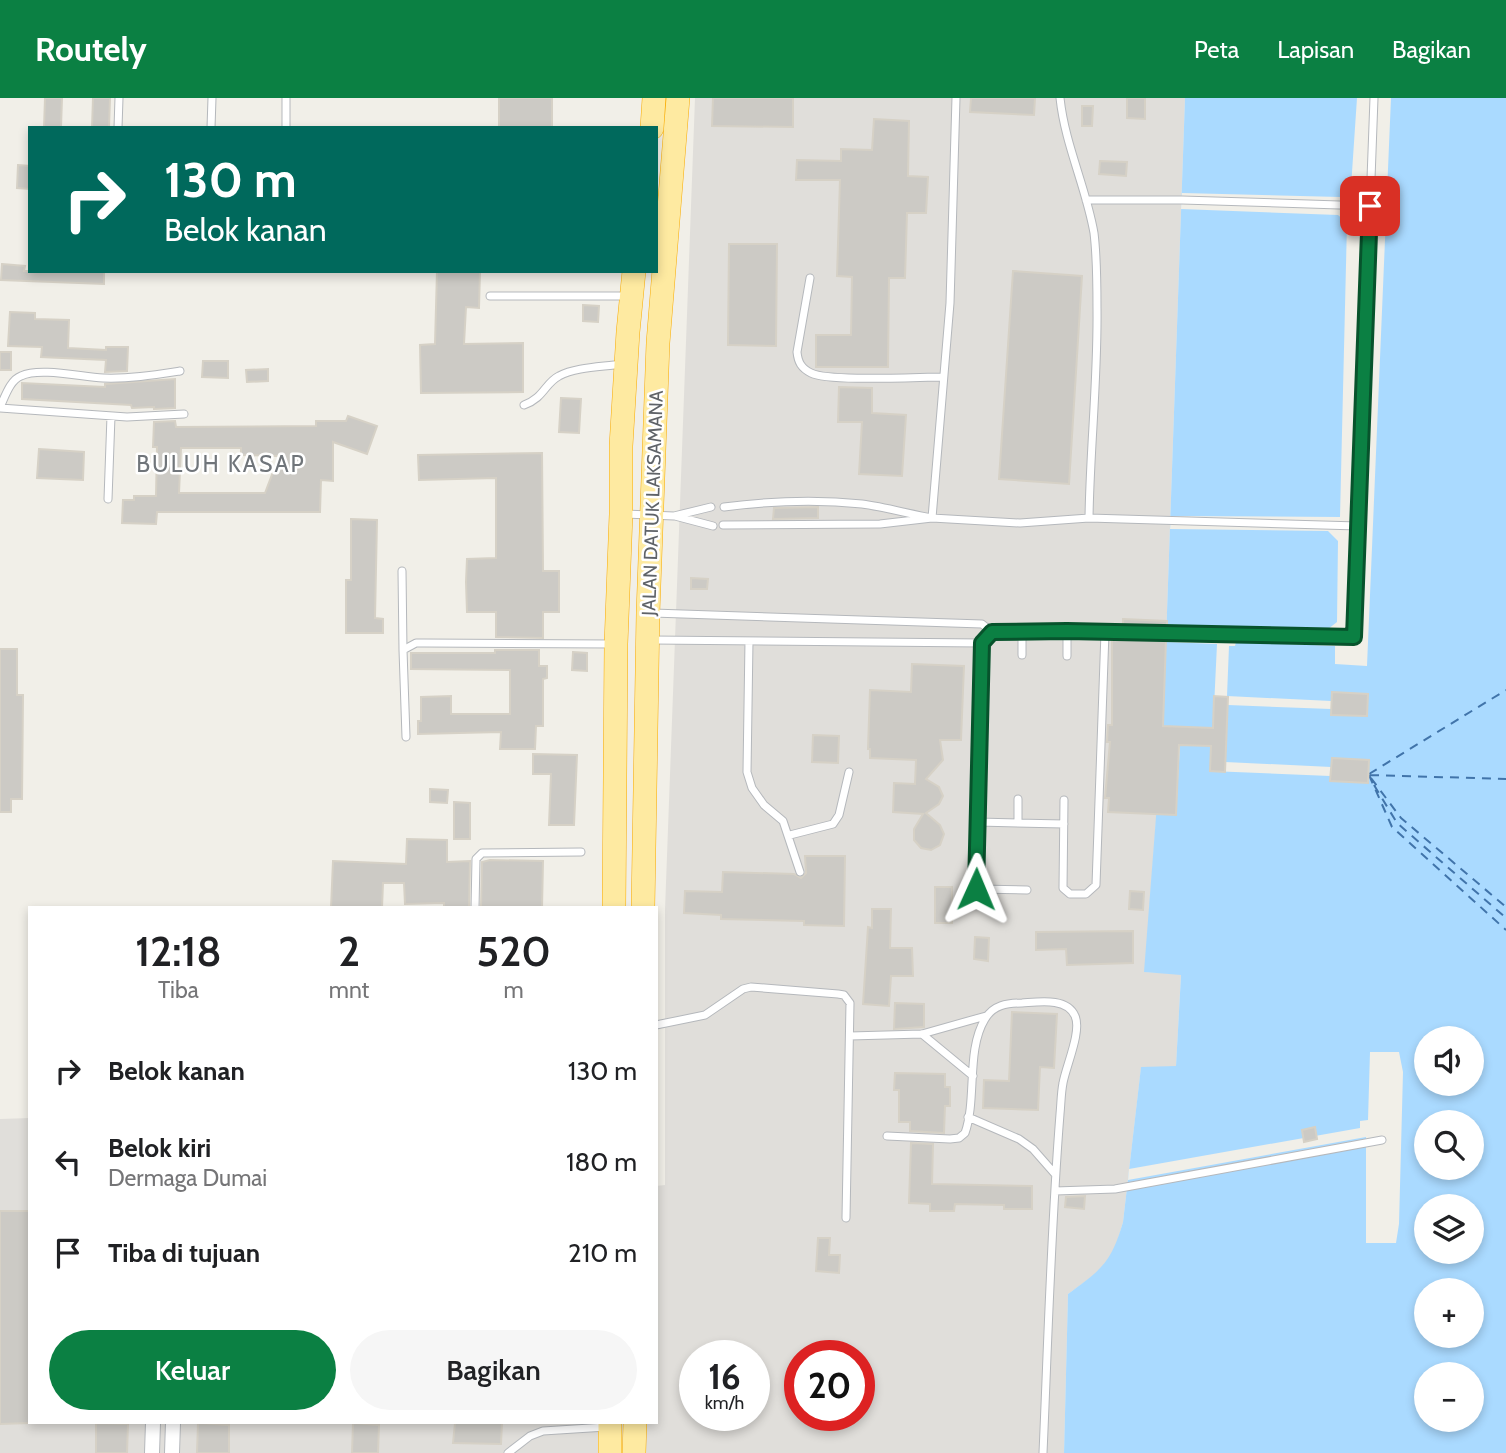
<!DOCTYPE html>
<html lang="id">
<meta charset="utf-8">
<style>
body{margin:0;font-family:Cabin,sans-serif;background:#f6f6f6;color:#202124;height:100vh;display:flex;flex-direction:column;font-size:26px;white-space:nowrap}
*{box-sizing:border-box;margin:0}
p{font-size:23px;color:#757577}
.icon{flex:none;width:38px;height:38px;fill:none;stroke:currentColor;stroke-width:2;stroke-linecap:round;stroke-linejoin:round}
.map{position:relative;flex:1;overflow:hidden}
.panel{position:absolute;left:28px;top:808px;width:630px;height:518px;display:flex;flex-direction:column;background:#fff;border-radius:0px;box-shadow:0 4px 10px #0003}
.panel>*{flex:none}
.top-card{position:absolute;left:28px;top:28px;width:630px;height:147px;border-radius:0px;box-shadow:0 4px 10px #0003;background:#00695c;color:#fff;overflow:hidden}
.fabs{position:absolute;left:1414px;top:928px;display:grid;gap:14px}
.fabs a{display:grid;place-items:center;width:70px;height:70px;border-radius:50%;background:#fff;box-shadow:0 4px 10px #0003;font-size:35px}
.speed{position:absolute;left:679px;top:1242px;display:flex;gap:14px;font-size:35px;font-weight:700;text-align:center}
.speed>*{display:grid;place-content:center;width:91px;height:91px;border-radius:50%;background:#fff;box-shadow:0 4px 10px #0003;line-height:1}
.speed small{font-size:18px;font-weight:400}
.speed .limit{border:10px solid #d22;background:#fff;color:#111}
.pin{position:absolute;display:grid;place-items:center;width:60px;height:60px;color:#fff;margin:-30px;border-radius:14px;box-shadow:0 4px 10px #0006}
.me{position:absolute;width:77px;margin:-38px;rotate:1deg;stroke-linejoin:round;filter:drop-shadow(0 0 5px #0008)}
.turn{display:flex;align-items:center;gap:24px;height:147px;padding:0 21px;font-size:32px}
.turn .icon{width:91px;height:91px;stroke-width:2.5}
.turn b{display:block;font-size:49px;line-height:60px}
.eta{display:flex;justify-content:space-evenly;align-items:center;height:119px;text-align:center}
.eta b{font-size:42px;font-weight:600;line-height:49px}
.cta{display:flex;gap:14px;margin-top:auto;padding:14px 21px}
.cta a{flex:1;height:80px;border-radius:42px;background:#0b8043;color:#fff;font-size:28px;font-weight:600;line-height:80px;text-align:center}
.cta a+a{background:#f6f6f6;color:#202124}
ul{padding:0;list-style:none}
li{display:flex;align-items:center;gap:21px;height:91px;padding:0 21px}
li div{flex:1}
li b{display:block;font-size:26px}
li em{font-style:normal}
header{display:flex;align-items:center;gap:42px;box-sizing:border-box;height:98px;padding:0 35px;background:#0b8043;color:#fff}
header strong{font-size:33px}
nav{display:flex;gap:38px;margin-inline-start:auto;font-size:24px}
.map>svg:first-child{display:block}
.industrial{fill:#e0deda;fill-rule:evenodd}
.water{fill:#aadaff;fill-rule:evenodd}
.pier{fill:#f1efe8}
.lines{fill:none;stroke-linecap:round;stroke-linejoin:round}
.ferry{stroke:#4174aa;stroke-width:2;stroke-dasharray:9 7;stroke-linecap:butt}
.building{fill:#cccac5;stroke:#d6d1c6;stroke-width:2;fill-rule:evenodd}
.service-casing{stroke:#b5b8bc;stroke-width:9}
.minor-casing{stroke:#b5b8bc;stroke-width:16}
.trunk-casing{stroke:#f9ab00;stroke-width:24}
.service{stroke:#fff;stroke-width:7}
.minor{stroke:#fff;stroke-width:14}
.trunk{stroke:#feeaa1;stroke-width:23}
.route-casing{stroke:#07532c;stroke-width:18}
.route{stroke:#0b8043;stroke-width:12}
.labels{text-anchor:middle;stroke-width:5;stroke-linejoin:round;paint-order:stroke}
.street-label{font-size:19px;fill:#5f6368;stroke:#fff}
.quarter-label{font-size:23px;letter-spacing:2px;fill:#70757a;stroke:#fff}
</style>
<header>
<strong>Routely</strong>
<nav><a>Peta</a><a>Lapisan</a><a>Bagikan</a></nav>
</header>
<div class="map">
<svg width="1506" height="1355" viewBox="0 0 1506 1355">
<rect width="100%" height="100%" fill="#f1efe8"/>
<path class="industrial" d="M695,0H1185L1163,628L1145,874L1181,876L1176,969L1141,970L1123,1124L1116,1148L1104,1170L1068,1196L1064,1355H0V1021L30,1020V1325H656V1088L665,1087V812ZM695,1258H754V1318H695ZM800,1258H859V1318H800Z"/>
<path class="water" d="M1185,0H1506V1355H1064L1068,1196C1102,1171 1111,1165 1123,1124L1141,969L1176,968L1181,877L1144,874L1163,628ZM1426,940H1472V985H1426ZM1426,1024H1472V1069H1426ZM1426,1108H1472V1153H1426ZM1426,1192H1472V1237H1426ZM1426,1276H1472V1321H1426Z"/>
<path class="pier" d="M1357,0H1391L1367,568L1335,566V548L1236,544L1235,548H1229L1227,598L1331,603L1332,594L1368,596L1367,618L1331,617V611L1228,607L1225,664L1331,669L1332,660L1369,662L1368,685L1330,683V678L1210,673L1211,648L1180,647L1176,717L1157,716L1163,628L1213,630L1217,546L1166,544L1167,531L1323,535L1337,524L1338,443L1328,433L1170,431L1171,418L1340,419L1347,125L1338,117L1181,111L1182,95L1340,99L1351,89Z
M1370,954H1399L1403,974L1399,1126L1396,1145H1366V1039L1128,1082L1129,1071L1360,1030V1023L1368,1022Z"/>
<g class="lines">
<path class="ferry" d="M1369,676L1506,592
M1369,677L1392,729L1506,832
M1370,677L1506,681
M1371,680L1401,720L1506,809
M1374,687L1397,725L1506,820"/>
</g>
<path class="building" d="M45,0H62L61,30H44Z
M93,0H110L109,30H92Z
M499,0H552V30H499Z
M713,0H793V29L712,28Z
M971,0H1035L1034,17L970,14Z
M1127,0H1145V21L1127,20Z
M1082,8H1093L1092,28H1082Z
M874,21L909,23L908,78L928,79L926,115H907L905,180H889L888,269H816V237H851L852,179L837,178L840,82H796L797,62L841,63V51L872,52Z
M1100,63L1127,64L1126,78L1099,76Z
M18,67L30,68V91L17,90Z
M729,146H777L776,248L728,247Z
M2,166L25,168L24,173H104V186L1,182Z
M437,173H480L479,210L466,209L464,246L523,245V294L421,295L420,247L435,246Z
M1013,173L1082,178L1069,386L999,381Z
M583,207L599,208L598,224L583,223Z
M10,214L35,215V221L69,222L68,250L106,252V249H128L127,273L105,274L106,262L41,259L42,249L8,248Z
M0,254H11V272H0Z
M203,263H228V280L202,279Z
M268,271V283L247,284L246,272Z
M175,281V310L154,311V309L132,310L131,307L22,301V285L105,289V286Z
M839,289L872,290V315L906,317L902,378L859,376L862,324H838Z
M561,300L581,301L579,335L559,334Z
M348,318L377,328L367,356L333,344V383L321,382L320,414H157L156,426L122,425L123,402H134V398H156L157,349H153L154,324L175,323L176,329L316,328V323H346ZM181,350H241V357L279,358L265,395H179Z
M39,351L84,354L83,382L37,380Z
M542,355L543,473H559V514H543V540L496,539V514H467L466,484L467,461L496,460V380L419,382L418,357Z
M818,409V420L773,421L774,410Z
M351,421L377,422L375,520L383,521V535H346V482H351Z
M691,480L708,481L707,491H691Z
M1123,521L1167,523V529L1123,528Z
M1112,540L1166,541L1163,628L1213,630L1214,598L1228,599L1225,674L1210,673L1211,648L1179,647L1176,717L1108,714L1109,700H1105L1110,644H1107L1108,627H1112Z
M0,551H17V597H23L22,701H11V714H0Z
M495,552H539V568H547V580L543,581V628H536L535,651H500L501,634L418,636V623H421V599L451,598V616H510V572L411,571V555H495Z
M573,554L587,555V573L572,572Z
M912,566L964,568L961,642H940L943,662L926,681L939,689L943,698L939,706L926,715L940,727L944,736L940,747L931,752L921,750L914,742V731L923,716L893,714L894,685L915,686L916,662L870,660V651H868L870,592L911,594Z
M1332,594L1368,596L1367,618L1331,617Z
M813,637L839,638L838,665L812,664Z
M533,656L577,657L574,727H549L551,676H533Z
M1332,660L1369,662L1368,685L1330,683Z
M430,691L448,692L447,705L430,704Z
M454,704L470,705V741H454Z
M407,741L447,742V764L470,763L469,810H444V805L405,806L404,785H383L382,810H331L333,763L406,766Z
M805,758H845L844,828L804,827V823L721,821V817L684,815L685,793L722,794L723,774L794,776L801,780L806,775Z
M490,762L543,763L542,810H481L482,764Z
M935,789H952V825H935Z
M1130,793L1144,794L1143,812L1129,811Z
M872,811H891L890,850H912L913,878H891L889,908L863,906L868,829L872,830Z
M1133,833V865L1067,867L1066,851L1036,852V834Z
M975,839L989,840L988,863L974,861Z
M895,905L924,906V929L894,931Z
M1012,914L1057,916L1054,970L1040,969L1038,1012L983,1010L984,982L1009,983Z
M895,975L945,976V989H950V1008H945L944,1035L910,1033V1024H899V992H894Z
M1315,1029L1317,1041L1304,1044L1302,1032Z
M911,1045L933,1046L932,1086L1032,1088V1111H1004V1107L955,1106L954,1113H930V1106L909,1105Z
M1085,1098L1084,1111L1065,1109L1066,1099Z
M0,1113H30V1325L0,1326Z
M818,1140H830L829,1157H840L839,1175L816,1173Z
M96,1325L128,1326L127,1355H96Z
M198,1325L229,1327V1355H197Z
M353,1325L379,1327L378,1355H352Z
M455,1325H502L501,1346L453,1345Z"/>
<g class="lines">
<g class="service-casing">
<path id="service" d="M286,0V30
M118,30L119,0
M211,30L212,0
M1086,102H1182L1370,108
M810,180L797,254C798,264 801,270 811,275C829,284 918,279 943,279
M490,198H627
M524,307C544,300 545,285 559,278C576,269 602,269 621,266
M0,309C5,299 10,282 21,278C40,269 81,279 103,280C129,281 154,277 180,273
M0,310L127,319L184,316
M108,401L111,318
M724,409C770,403 815,401 862,406C885,409 909,416 932,420L950,205L956,0
M625,416L674,418L711,409
M675,418L713,428
M1089,420L1358,428
M723,427L880,426L932,420L1020,425L1089,420C1090,350 1098,280 1097,210C1097,185 1097,160 1094,135C1086,89 1065,47 1060,0
M402,473L403,552L416,545H424L612,546
M653,515L982,526L992,534H1105L1096,787L1086,796H1070L1063,790L1064,702
M1067,533V558
M1105,534L1354,539L1374,0
M652,542L982,545L992,534
M749,543L747,674L752,690L764,707L783,723L800,774
M982,545L977,791L1027,792
M403,552L406,639
M1022,557V534
M978,724L1064,726
M1018,725V701
M790,737L833,726L839,717L849,674
M475,810L476,761L482,755L581,754
M656,927L705,917L743,891L751,889L838,896L844,897L850,905L846,1120
M922,936L973,978
M850,938L922,936L986,918
M968,1019L1019,1041L1033,1051L1055,1076
M887,1038L950,1041L959,1040L965,1035C977,1001 966,952 985,921C993,907 1007,905 1022,905C1038,904 1067,899 1075,918C1082,933 1066,968 1063,985C1061,995 1061,1006 1060,1016C1051,1129 1048,1242 1043,1355
M1055,1093L1115,1091L1382,1042
M508,1355L530,1338L543,1333L606,1329"/>
</g>
<g class="minor-casing">
<path id="minor" d="M152,1355L153,1325
M172,1355L173,1325"/>
</g>
<g class="trunk-casing">
<path id="trunk" d="M652,30L654,0
M614,810L616,546L621,416V348L628,234L634,173
M643,810L648,515L658,245L678,0
M610,1355V1325
M634,1355L635,1325"/>
</g>
<use href="#service" class="service"/>
<use href="#minor" class="minor"/>
<use href="#trunk" class="trunk"/>
</g>
<g class="lines">
<g class="route-casing">
<path id="route" d="M976,791L982,545L992,534L1067,533L1354,539L1370,108"/>
</g>
<use href="#route" class="route"/>
</g>
<g class="labels">
<g class="street-label">
<text transform="translate(652 405) rotate(-88)" y="7">JALAN DATUK LAKSAMANA</text>
</g>
<g class="quarter-label">
<text x="221" y="374">BULUH KASAP</text>
</g>
</g>
</svg>
<div class="fabs">
<a><svg class="icon" aria-label="sound" viewBox="0 0 24 24"><path d="M4 9h4l5-4v14l-5-4H4zM17 9q2 3 0 6"/></svg></a>
<a><svg class="icon" aria-label="search" viewBox="0 0 24 24"><circle cx="10" cy="10" r="6"/><path d="M15 15l6 6"/></svg></a>
<a><svg class="icon" aria-label="layers" viewBox="0 0 24 24"><path d="M12 4l9 5-9 5-9-5zM3 14l9 5 9-5"/></svg></a>
<a>+</a>
<a>−</a>
</div>
<div class="speed"><div>16<small>km/h</small></div><div class="limit">20</div></div>
<div class="pin" style="left:1370px;top:108px;background:#d93025"><svg class="icon" aria-label="arrive" viewBox="0 0 24 24"><path d="M6 21V4h12l-3 4 3 4H6"/></svg></div>
<svg class="me" style="left:976px;top:791px" viewBox="-20 -20 40 40"><path d="M0-17L14 15 0 8-14 15z" fill="#0b8043" stroke="#fff" stroke-width="4"/></svg>
<div class="top-card">
<div class="turn"><svg class="icon" aria-label="right" viewBox="0 0 24 24"><path d="M7 20v-9h11M14 6l5 5-5 5"/></svg><div><b>130 m</b>Belok kanan</div></div>
</div>
<section class="panel">
<div class="eta">
<div><b>12:18</b><p>Tiba</p></div>
<div><b>2</b><p>mnt</p></div>
<div><b>520</b><p>m</p></div>
</div>
<ul>
<li><svg class="icon" aria-label="right" viewBox="0 0 24 24"><path d="M7 20v-9h11M14 6l5 5-5 5"/></svg><div><b>Belok kanan</b></div><em>130 m</em></li>
<li><svg class="icon" aria-label="left" viewBox="0 0 24 24"><path d="M17 20v-9H6M10 6l-5 5 5 5"/></svg><div><b>Belok kiri</b><p>Dermaga Dumai</p></div><em>180 m</em></li>
<li><svg class="icon" aria-label="arrive" viewBox="0 0 24 24"><path d="M6 21V4h12l-3 4 3 4H6"/></svg><div><b>Tiba di tujuan</b></div><em>210 m</em></li>
</ul>
<div class="cta"><a>Keluar</a><a>Bagikan</a></div>
</section>
</div>
